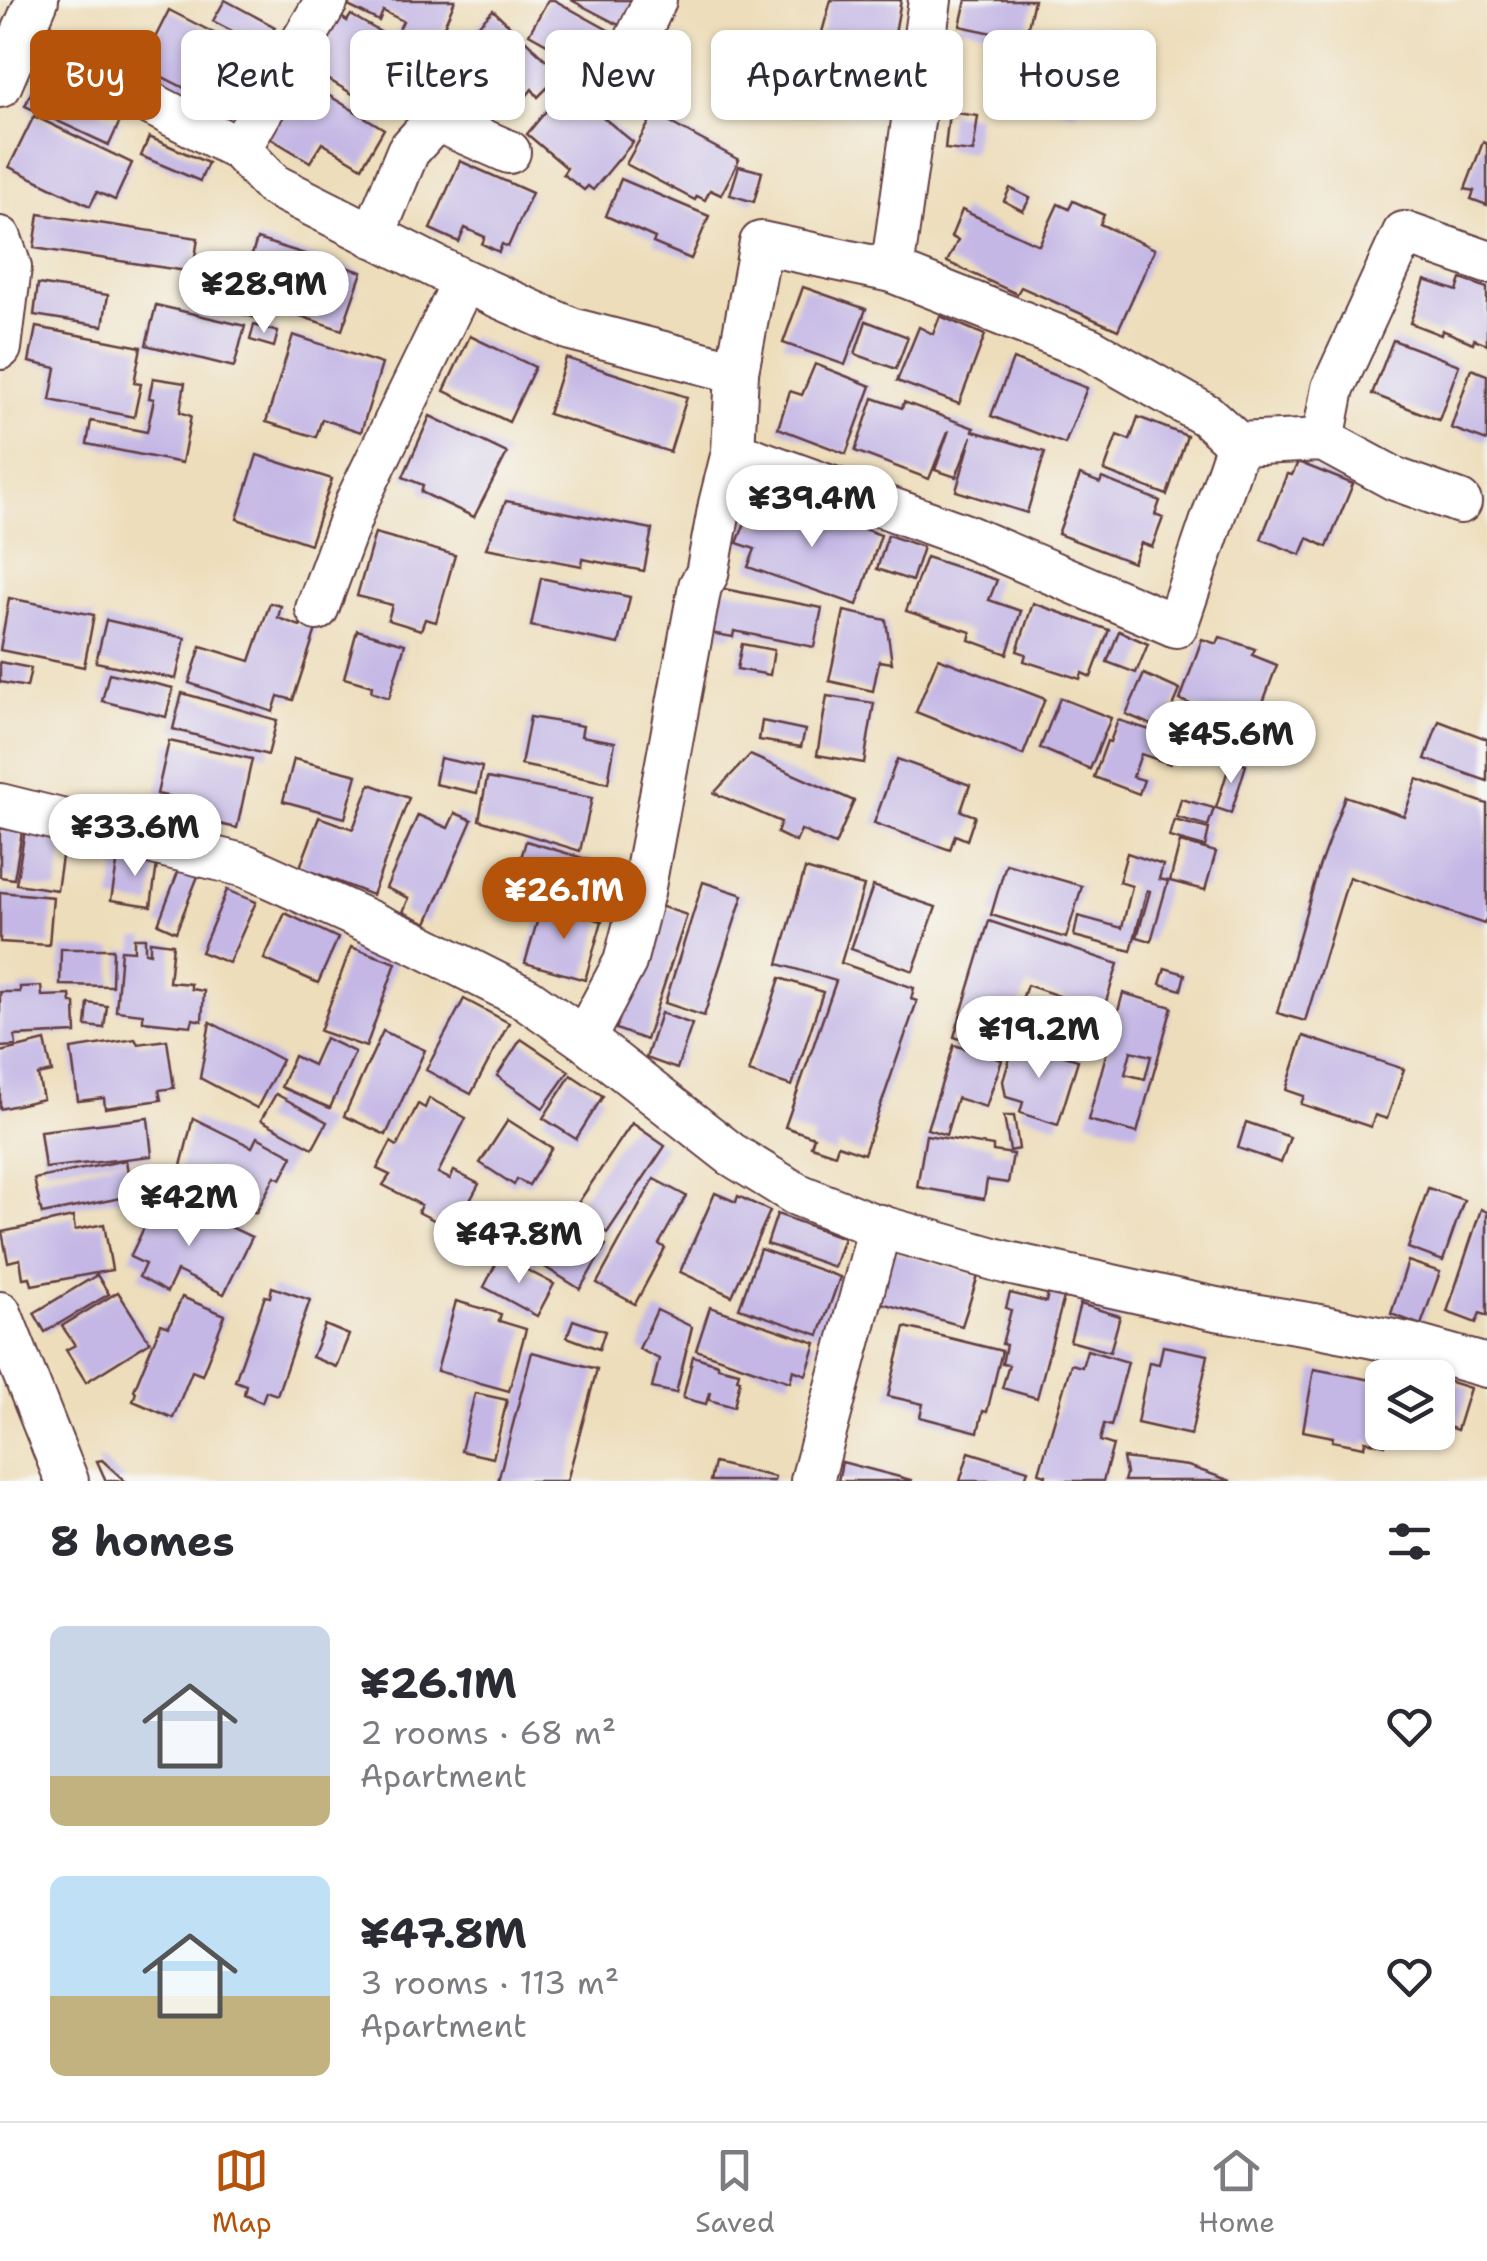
<!DOCTYPE html>
<html lang="en">
<head>
<meta charset="utf-8">
<style>
  body { margin:0; font-family:"Shantell Sans",sans-serif; background:#f7f7f7; color:#2b2b33; height:100vh; display:flex; flex-direction:column; font-size:38px; white-space:nowrap }
  * { box-sizing:border-box; margin:0 }
  p { font-size:32px; color:#7c7c81 }
  .icon { flex:none; width:55px; height:55px; fill:none; stroke:currentColor; stroke-width:2; stroke-linecap:round; stroke-linejoin:round }
  .map { position:relative; height:1481px; overflow:hidden }
  .side { display:flex; flex-direction:column; background:#fff; flex:1 }
  .side>* { flex:none }
  .banner { position:absolute; left:30px; top:30px; width:1428px; height:90px; display:flex; gap:20px }
  .tools { position:absolute; left:1365px; top:1360px; display:grid; gap:20px }
  .tools a { display:grid; place-items:center; width:90px; height:90px; border-radius:15px; background:#fff; box-shadow:0 2px 8px #0004; font-size:50px }
  .price { position:absolute; translate:-50% -85px; padding:0 22px; border-radius:35px; background:#fff; color:#222; font-size:32px; line-height:65px; filter:drop-shadow(0 2px 5px #0008) }
  .price::after { content:''; position:absolute; left:50%; top:60px; width:30px; height:22px; margin-left:-15px; background:inherit; clip-path:polygon(0 0,100% 0,50% 100%) }
  .price.active { background:#b45309; color:#fff }
  ul { padding:0; list-style:none }
  li { display:flex; align-items:center; gap:30px; height:250px; padding:0 50px }
  li span { display:grid; place-items:center; flex:none; width:280px; height:200px; border-radius:15px; color:#555 }
  li>.icon { margin-inline-start:auto }
  span .icon { width:120px; height:120px; fill:#fffc; stroke-width:1 }
  li b { font-size:42px }
  h2 { display:flex; justify-content:space-between; align-items:center; height:120px; padding:0 50px; font-size:42px }
  .tag { padding:0 35px; border-radius:15px; background:#fff; box-shadow:0 2px 8px #0004; font-size:35px; line-height:90px }
  .tag.active { background:#b45309; color:#fff }
  .dock { display:flex; justify-content:space-around; align-items:center; height:140px; border-top:2px solid #e1e1e2; background:#fff; font-size:28px; color:#7c7c81 }
  .dock a { display:grid; justify-items:center; gap:5px }
  .dock .active { color:#b45309 }
  .map>svg:first-child { display:block }
  .building { fill:#c4b7e5; fill-rule:evenodd }
  .lines { fill:none; stroke-linecap:round; stroke-linejoin:round }
  .street-casing { stroke:#623c40; stroke-width:46 }
  .street { stroke:#fff; stroke-width:42 }
</style>
</head>
<body>
<div class="map">
<svg width="1487" height="1481" viewBox="0 0 1487 1481">
  <rect width="100%" height="100%" fill="#f6f6f2"/>
  <filter id="ink" filterUnits="userSpaceOnUse"><feTurbulence type="fractalNoise" baseFrequency=".01" numOctaves="2"/><feDisplacementMap in="SourceGraphic" scale="20" xChannelSelector="R" yChannelSelector="G"/><feConvolveMatrix kernelMatrix="1 2 1 2 8 2 1 2 1" color-interpolation-filters="sRGB"/></filter>
  <filter id="wash" filterUnits="userSpaceOnUse"><feTurbulence type="fractalNoise" baseFrequency=".0048" numOctaves="4" result="noise"/><feDisplacementMap in="SourceGraphic" scale="40" xChannelSelector="R" yChannelSelector="G"/><feGaussianBlur stdDeviation="2.25" result="paint"/><feColorMatrix in="noise" values="0 0 0 0 0 0 0 0 0 0 0 0 0 0 0 0 0 1.4 0 .05"/><feComposite in="paint" operator="in"/></filter>
  <g filter="url(#wash)">
    <rect width="100%" height="100%" fill="#edddba"/>
    <g id="blocks">
      <!-- building -->
      <g class="building">
        <path d="M225,0L275,27L263,47L213,21Z"/>
        <path d="M351,0H455L442,31L449,35L438,59L396,35L403,21L383,11L379,21L348,6Z"/>
        <path d="M548,0H554L610,31L590,68L529,34Z"/>
        <path d="M571,0H635L621,26Z"/>
        <path d="M831,0H901L890,61L819,43Z"/>
        <path d="M966,0H1034L1025,40L960,26Z"/>
        <path d="M169,10L257,55L230,111L141,66Z"/>
        <path d="M493,10L561,74L538,97L532,89L510,117L448,57Z"/>
        <path d="M351,15L403,45L400,50L409,55L399,74L387,67L366,102L311,69L340,16L347,21Z"/>
        <path d="M1028,63L1085,82L1075,114L1018,94Z"/>
        <path d="M300,78L384,129L362,167L322,143L310,162L265,135Z"/>
        <path d="M36,82L120,121L109,145L25,106Z"/>
        <path d="M381,84L399,96L388,114L370,103Z"/>
        <path d="M566,87L633,142L593,190L588,186L584,190L563,174L567,168L527,134Z"/>
        <path d="M949,112L978,116L973,152L945,149Z"/>
        <path d="M654,114L739,160L721,195L710,190L705,200L697,196L695,200L626,164Z"/>
        <path d="M34,116L132,163L115,200L97,192L90,206L9,167Z"/>
        <path d="M149,137L208,163L200,181L141,156Z"/>
        <path d="M1483,142L1487,144V205L1471,199L1474,191L1465,189Z"/>
        <path d="M460,161L532,193L508,247L502,244L499,252L482,244L485,237L465,228L459,242L430,229Z"/>
        <path d="M739,166L762,172L754,202L730,195Z"/>
        <path d="M621,179L709,216L691,259L653,243L655,238L606,216Z"/>
        <path d="M1010,188L1030,198L1023,211L1004,201Z"/>
        <path d="M1073,201L1104,215L1100,224L1155,249L1118,330L1021,287L1017,294L947,262L958,240L951,237L962,210L1039,245L1058,204L1069,209Z"/>
        <path d="M39,214L198,238L193,272L34,248Z"/>
        <path d="M257,239L362,272L342,330L270,306L265,321L234,311Z"/>
        <path d="M1461,279L1487,288V344L1474,339L1473,343L1442,330L1441,335L1410,323L1425,280L1457,291Z"/>
        <path d="M38,284L108,295L103,326L34,315Z"/>
        <path d="M803,287L866,309L845,365L783,343Z"/>
        <path d="M156,305L245,326L234,367L146,345Z"/>
        <path d="M940,316L985,335L959,404L897,381L919,327L933,334Z"/>
        <path d="M866,321L908,337L896,369L855,354Z"/>
        <path d="M254,325L278,332L274,347L250,340Z"/>
        <path d="M36,327L141,347L134,383L141,384L134,417L50,400L56,368L29,362Z"/>
        <path d="M293,335L382,364L361,432L322,419L316,437L266,422Z"/>
        <path d="M470,336L535,367L509,422L444,391Z"/>
        <path d="M1393,340L1459,365L1439,420L1372,394Z"/>
        <path d="M566,358L687,397L670,452L548,414Z"/>
        <path d="M1013,359L1087,388L1065,444L991,416Z"/>
        <path d="M815,364L871,386L846,454L778,428L790,391L802,395Z"/>
        <path d="M1471,369L1487,375V441L1451,428Z"/>
        <path d="M153,378L185,383L180,412L191,416L182,463L87,444L91,421L147,432L154,399L149,398Z"/>
        <path d="M873,398L902,408L904,402L974,428L973,431L1045,452L1027,513L956,491L972,436L956,477L935,470L949,430L929,479L855,451Z"/>
        <path d="M430,416L507,453L474,517L421,492L423,485L403,477Z"/>
        <path d="M1138,417L1187,436L1167,495L1104,471L1117,435L1130,440Z"/>
        <path d="M257,455L332,479L310,544L237,519Z"/>
        <path d="M1298,462L1353,484L1327,547L1308,538L1301,555L1261,539L1287,474L1292,475Z"/>
        <path d="M1080,475L1100,483L1102,478L1160,501L1155,515L1163,518L1152,547L1141,543L1133,563L1058,534Z"/>
        <path d="M773,497L881,535L857,605L748,567L755,549L737,543L746,520L762,527Z"/>
        <path d="M506,501L652,529L644,571L583,559L582,566L486,548Z"/>
        <path d="M375,533L455,555L436,622L425,619L421,630L388,620L392,605L357,596Z"/>
        <path d="M888,535L923,547L912,581L877,569Z"/>
        <path d="M926,557L997,580L989,600L1021,611L1007,654L969,640L971,632L906,611Z"/>
        <path d="M541,578L630,597L619,644L531,626Z"/>
        <path d="M714,587L822,608L814,647L734,631L733,637L705,632Z"/>
        <path d="M9,598L94,615L84,667L0,650Z"/>
        <path d="M270,603L281,606L278,618L300,626L304,615L319,620L293,700L278,696L273,712L189,683L201,646L250,661Z"/>
        <path d="M1033,603L1109,630L1091,677L1082,673L1080,679L1024,661L1026,654L1017,651Z"/>
        <path d="M844,611L886,620L892,663L879,661L873,691L829,681Z"/>
        <path d="M106,620L185,638L176,679L96,662Z"/>
        <path d="M357,630L405,644L389,698L371,692L372,686L344,678Z"/>
        <path d="M1119,631L1148,644L1136,673L1107,662Z"/>
        <path d="M1220,637L1255,649L1252,655L1277,665L1253,729L1180,700L1202,639L1217,644Z"/>
        <path d="M742,644L774,650L770,675L737,669Z"/>
        <path d="M938,658L1045,699L1023,755L916,712Z"/>
        <path d="M0,662L31,668L27,687L0,682Z"/>
        <path d="M109,673L173,688L166,717L102,701Z"/>
        <path d="M1144,674L1180,690L1163,730L1126,714Z"/>
        <path d="M182,693L277,720L268,755L173,729Z"/>
        <path d="M827,696L874,703L864,763L817,755Z"/>
        <path d="M1060,698L1111,718L1090,769L1040,748Z"/>
        <path d="M530,717L583,726L581,736L615,742L608,783L521,765Z"/>
        <path d="M1118,720L1179,739L1170,764L1141,754L1133,777L1144,780L1139,794L1094,777L1107,741L1110,742Z"/>
        <path d="M762,721L805,730L801,747L759,740Z"/>
        <path d="M1439,721L1487,739V781L1425,759Z"/>
        <path d="M169,741L252,759L237,828L201,820L204,804L157,794Z"/>
        <path d="M750,755L854,801L835,845L801,830L796,842L777,833L781,822L714,793Z"/>
        <path d="M440,758L482,767L477,793L435,784Z"/>
        <path d="M294,759L357,775L345,818L283,801Z"/>
        <path d="M897,759L970,785L961,811L975,816L967,840L955,835L950,850L874,823Z"/>
        <path d="M1231,760L1246,765L1231,813L1216,808Z"/>
        <path d="M487,778L592,798L580,851L479,820Z"/>
        <path d="M1417,779L1487,804V917L1484,924L1349,877L1305,1021L1277,1013L1319,867L1345,796L1404,816Z"/>
        <path d="M370,784L409,798L372,895L300,867L319,817L353,829Z"/>
        <path d="M1181,799L1214,808L1208,826L1176,817Z"/>
        <path d="M455,813L472,820L427,923L403,912L409,898L386,888L418,815L448,828Z"/>
        <path d="M1174,820L1209,829L1205,847L1169,837Z"/>
        <path d="M0,828L22,832L14,879L0,877Z"/>
        <path d="M25,830L65,837L57,890L16,884Z"/>
        <path d="M526,841L626,871L613,913L514,882Z"/>
        <path d="M1180,842L1216,852L1205,890L1170,881Z"/>
        <path d="M119,852L158,857L151,906L111,900Z"/>
        <path d="M1127,853L1163,865L1159,879L1168,881L1151,941L1137,937L1150,891L1147,890L1131,951L1074,936L1078,916L1122,928L1132,886L1119,882Z"/>
        <path d="M181,864L200,871L176,932L158,924Z"/>
        <path d="M1006,864L1082,886L1066,938L991,915Z"/>
        <path d="M805,869L864,886L841,963L914,988L911,999L917,1001L864,1154L838,1145L835,1154L811,1146L814,1137L785,1127L836,981L778,964Z"/>
        <path d="M703,882L743,895L704,1016L665,1003Z"/>
        <path d="M873,886L936,907L913,971L851,949Z"/>
        <path d="M227,890L256,902L229,963L201,952Z"/>
        <path d="M0,892L53,897L49,945L0,942Z"/>
        <path d="M542,905L602,921L585,980L525,963Z"/>
        <path d="M657,905L687,915L646,1040L616,1029Z"/>
        <path d="M285,913L338,938L318,983L264,959Z"/>
        <path d="M989,921L1118,964L1103,1011L1027,985L1009,1036L997,1033L992,1050L954,1037Z"/>
        <path d="M134,938H145V952L150,953V941L173,944L169,982L191,984V989L204,991L202,1021L193,1019L191,1026L143,1021V1014L116,1011L121,950L134,951Z"/>
        <path d="M351,947L396,963L366,1047L320,1031Z"/>
        <path d="M61,949H113L112,986L60,985Z"/>
        <path d="M1165,968L1185,974L1181,990L1160,984Z"/>
        <path d="M780,978L823,992L792,1086L749,1072Z"/>
        <path d="M41,986L42,996L70,995L71,1003H75L76,1033L15,1036L16,1046L0,1047V992H20V987Z"/>
        <path d="M1123,993L1172,1007L1137,1133L1088,1120ZM1131,1051L1151,1056L1145,1079L1125,1074Z"/>
        <path d="M464,999L509,1023L471,1094L426,1070Z"/>
        <path d="M88,1003L107,1006L104,1028L86,1026Z"/>
        <path d="M661,1013L692,1024L677,1069L646,1058Z"/>
        <path d="M210,1022L282,1060L257,1108L200,1078Z"/>
        <path d="M383,1031L425,1050L386,1135L344,1116Z"/>
        <path d="M1303,1036L1404,1069L1387,1119L1375,1115L1371,1127L1301,1104L1304,1096L1286,1090Z"/>
        <path d="M325,1038L355,1052L330,1108L281,1087L294,1056L313,1065Z"/>
        <path d="M135,1039L138,1044L167,1040L174,1088L159,1090L161,1100L105,1108L104,1098L78,1101L71,1049Z"/>
        <path d="M521,1039L569,1071L543,1108L497,1076Z"/>
        <path d="M45,1041L52,1072L38,1075L43,1099L0,1109V1052Z"/>
        <path d="M1015,1041L1078,1060L1058,1125L1020,1113L1023,1102L1006,1097L1003,1081Z"/>
        <path d="M954,1045L1002,1060L986,1107L957,1098L946,1135L927,1129Z"/>
        <path d="M571,1075L603,1096L576,1139L543,1118Z"/>
        <path d="M276,1094L327,1122L313,1148L261,1120Z"/>
        <path d="M429,1098L466,1118L438,1173L450,1179L454,1171L479,1184L454,1230L418,1212L421,1205L383,1185L390,1175L377,1169L391,1142L397,1146L418,1104L425,1108Z"/>
        <path d="M1004,1116H1014L1019,1149L1010,1151Z"/>
        <path d="M148,1118L152,1156L45,1168L40,1131Z"/>
        <path d="M193,1118L252,1147L257,1137L293,1156L281,1179L275,1176L256,1213L222,1195L211,1215L173,1198Z"/>
        <path d="M508,1120L552,1148L529,1185L517,1179L514,1185L480,1163Z"/>
        <path d="M1246,1122L1290,1137L1281,1163L1238,1148Z"/>
        <path d="M632,1123L665,1146L607,1233L574,1209Z"/>
        <path d="M926,1135L993,1146V1151L1013,1154L1008,1183L987,1180L984,1199L917,1187Z"/>
        <path d="M126,1160L128,1173L150,1168L155,1191L42,1214L34,1179Z"/>
        <path d="M654,1179L686,1196L659,1244L665,1248L635,1304L597,1283Z"/>
        <path d="M1428,1188L1464,1200L1443,1261L1408,1248Z"/>
        <path d="M715,1193L736,1202L738,1196L770,1211L732,1296L680,1272Z"/>
        <path d="M177,1202L252,1237L224,1294L177,1271L167,1292L139,1277L145,1264L130,1257L153,1209L169,1218Z"/>
        <path d="M1481,1209L1487,1212V1316L1480,1313L1476,1323L1447,1312Z"/>
        <path d="M529,1210L559,1230L566,1219L606,1245L580,1289L545,1267L559,1243L553,1239L536,1265L506,1246Z"/>
        <path d="M777,1214L844,1238L834,1267L767,1244Z"/>
        <path d="M73,1217L75,1230L104,1224L112,1270L32,1285L30,1277L23,1278L20,1259L8,1262L2,1232Z"/>
        <path d="M760,1249L840,1277L819,1335L739,1308Z"/>
        <path d="M892,1251L978,1276L962,1326L878,1302Z"/>
        <path d="M500,1256L554,1284L537,1316L484,1287Z"/>
        <path d="M1408,1261L1440,1272L1421,1325L1391,1314Z"/>
        <path d="M97,1275L109,1294L45,1332L34,1313Z"/>
        <path d="M272,1287L310,1300L277,1395L266,1391L262,1402L244,1394L246,1385L235,1381L265,1296L270,1297Z"/>
        <path d="M118,1292L150,1342L86,1382L66,1350L75,1345L62,1326Z"/>
        <path d="M1010,1293L1046,1302L1048,1293L1064,1297L1037,1398L1002,1388L1009,1365L1002,1364L1006,1345L1002,1344L1011,1310L1006,1308Z"/>
        <path d="M182,1297L225,1315L202,1375L192,1371L173,1418L133,1401L136,1392L134,1390L161,1324L169,1327Z"/>
        <path d="M456,1301L501,1314L499,1321L526,1329L509,1391L437,1371Z"/>
        <path d="M1080,1304L1120,1316L1110,1352L1070,1341Z"/>
        <path d="M710,1307L816,1343L806,1375L793,1370L790,1382L696,1350Z"/>
        <path d="M657,1310L692,1327L676,1393L652,1388L659,1359L639,1349Z"/>
        <path d="M573,1320L605,1331L599,1349L567,1337Z"/>
        <path d="M325,1325L349,1335L336,1367L312,1357Z"/>
        <path d="M905,1327L1002,1351L987,1412L983,1411L978,1432L920,1417L923,1404L888,1396Z"/>
        <path d="M1163,1346L1208,1355L1191,1435L1137,1423L1149,1362L1159,1364Z"/>
        <path d="M1087,1350L1128,1362L1111,1426L1104,1424L1100,1441L1113,1445L1103,1481H1045L1046,1475L1039,1473L1071,1364L1082,1367Z"/>
        <path d="M532,1352L597,1369L567,1481H498Z"/>
        <path d="M693,1356L718,1364V1367L739,1372L737,1379L740,1380L734,1407L709,1400L711,1393H709L706,1404L683,1398Z"/>
        <path d="M1314,1369L1382,1382V1432H1388L1385,1445L1365,1441L1364,1447L1332,1441L1333,1437L1303,1431Z"/>
        <path d="M1438,1378L1470,1388L1457,1430L1438,1423Z"/>
        <path d="M475,1393L507,1400L493,1458L461,1451Z"/>
        <path d="M969,1452L1028,1470L1024,1481H960Z"/>
        <path d="M1123,1458L1188,1466L1231,1481H1124L1126,1474Z"/>
        <path d="M102,1460L125,1481H106L97,1461Z"/>
        <path d="M842,1462L911,1480V1481H838Z"/>
        <path d="M714,1463L775,1477L774,1481H710Z"/>
      </g>
    </g>
  </g>
  <g filter="url(#ink)">
    <use href="#blocks" fill-opacity="0" stroke="#623c40" stroke-width="2.5"/>
    <g class="lines">
      <!-- street casing -->
      <g class="street-casing">
        <g id="street">
          <path d="M23,38L239,149L273,185L464,281L571,329L737,372"/>
          <path d="M617,80L655,0"/>
          <path d="M0,86L37,0"/>
          <path d="M239,149L327,0"/>
          <path d="M373,236L408,151L436,120L509,152"/>
          <path d="M0,238L10,267L0,348"/>
          <path d="M892,271L1090,349L1206,415L1238,444L1323,440L1395,479L1460,502"/>
          <path d="M1323,440L1333,388L1404,233L1487,262"/>
          <path d="M733,452L966,536L1176,626L1238,444"/>
          <path d="M317,609L357,501L464,281"/>
          <path d="M0,805L246,866L416,943L527,999L584,1039L731,1154L796,1194L871,1224L1008,1263L1216,1309L1314,1325L1408,1344L1487,1366"/>
          <path d="M584,1039L625,962L643,892L700,586L707,574L720,504L733,452L737,372L761,243L892,271L930,0"/>
          <path d="M0,1313L67,1481"/>
          <path d="M812,1481L880,1226"/>
        </g>
      </g>
      <!-- street -->
      <use href="#street" class="street"/>
    </g>
  </g>
</svg>
<div class="tools">
<a><svg class="icon" aria-label="layers" viewBox="0 0 24 24"><path d="M12 4l9 5-9 5-9-5zM3 14l9 5 9-5"/></svg></a>
</div>
<b class="price" style="left:264px;top:336px">¥28.9M</b>
<b class="price" style="left:812px;top:550px">¥39.4M</b>
<b class="price" style="left:1231px;top:786px">¥45.6M</b>
<b class="price" style="left:135px;top:879px">¥33.6M</b>
<b class="price active" style="left:564px;top:942px">¥26.1M</b>
<b class="price" style="left:1039px;top:1081px">¥19.2M</b>
<b class="price" style="left:189px;top:1249px">¥42M</b>
<b class="price" style="left:519px;top:1286px">¥47.8M</b>
<div class="banner">
<a class="tag active">Buy</a>
<a class="tag">Rent</a>
<a class="tag">Filters</a>
<a class="tag">New</a>
<a class="tag">Apartment</a>
<a class="tag">House</a>
</div>
</div>
<section class="side">
<h2>8 homes<svg class="icon" aria-label="filters" viewBox="0 0 24 24"><path d="M4 7h16M4 17h16"/><circle cx="9" cy="7" r="2"/><circle cx="15" cy="17" r="2"/></svg></h2>
<ul>
<li><span style="background:linear-gradient(#c9d6e8 75%,#c2b280 0)"><svg class="icon" aria-label="home" viewBox="0 0 24 24"><path d="M3 11l9-7 9 7M6 9v11h12V9"/></svg></span><div><b>¥26.1M</b><p>2 rooms · 68 m²</p><p>Apartment</p></div><svg class="icon" aria-label="heart" viewBox="0 0 24 24"><path d="M12 20l-8-8c-3-5 5-10 8-4 3-6 11-1 8 4z"/></svg></li>
<li><span style="background:linear-gradient(#bfe0f5 60%,#c2b280 0)"><svg class="icon" aria-label="home" viewBox="0 0 24 24"><path d="M3 11l9-7 9 7M6 9v11h12V9"/></svg></span><div><b>¥47.8M</b><p>3 rooms · 113 m²</p><p>Apartment</p></div><svg class="icon" aria-label="heart" viewBox="0 0 24 24"><path d="M12 20l-8-8c-3-5 5-10 8-4 3-6 11-1 8 4z"/></svg></li>
</ul>
</section>
<nav class="dock">
<a class="active"><svg class="icon" aria-label="map" viewBox="0 0 24 24"><path d="M3 6l6-2 6 2 6-2v14l-6 2-6-2-6 2zM9 4v14M15 6v14"/></svg>Map</a>
<a><svg class="icon" aria-label="saved" viewBox="0 0 24 24"><path d="M7 4h10v16l-5-4-5 4z"/></svg>Saved</a>
<a><svg class="icon" aria-label="home" viewBox="0 0 24 24"><path d="M3 11l9-7 9 7M6 9v11h12V9"/></svg>Home</a>
</nav>
</body>
</html>
